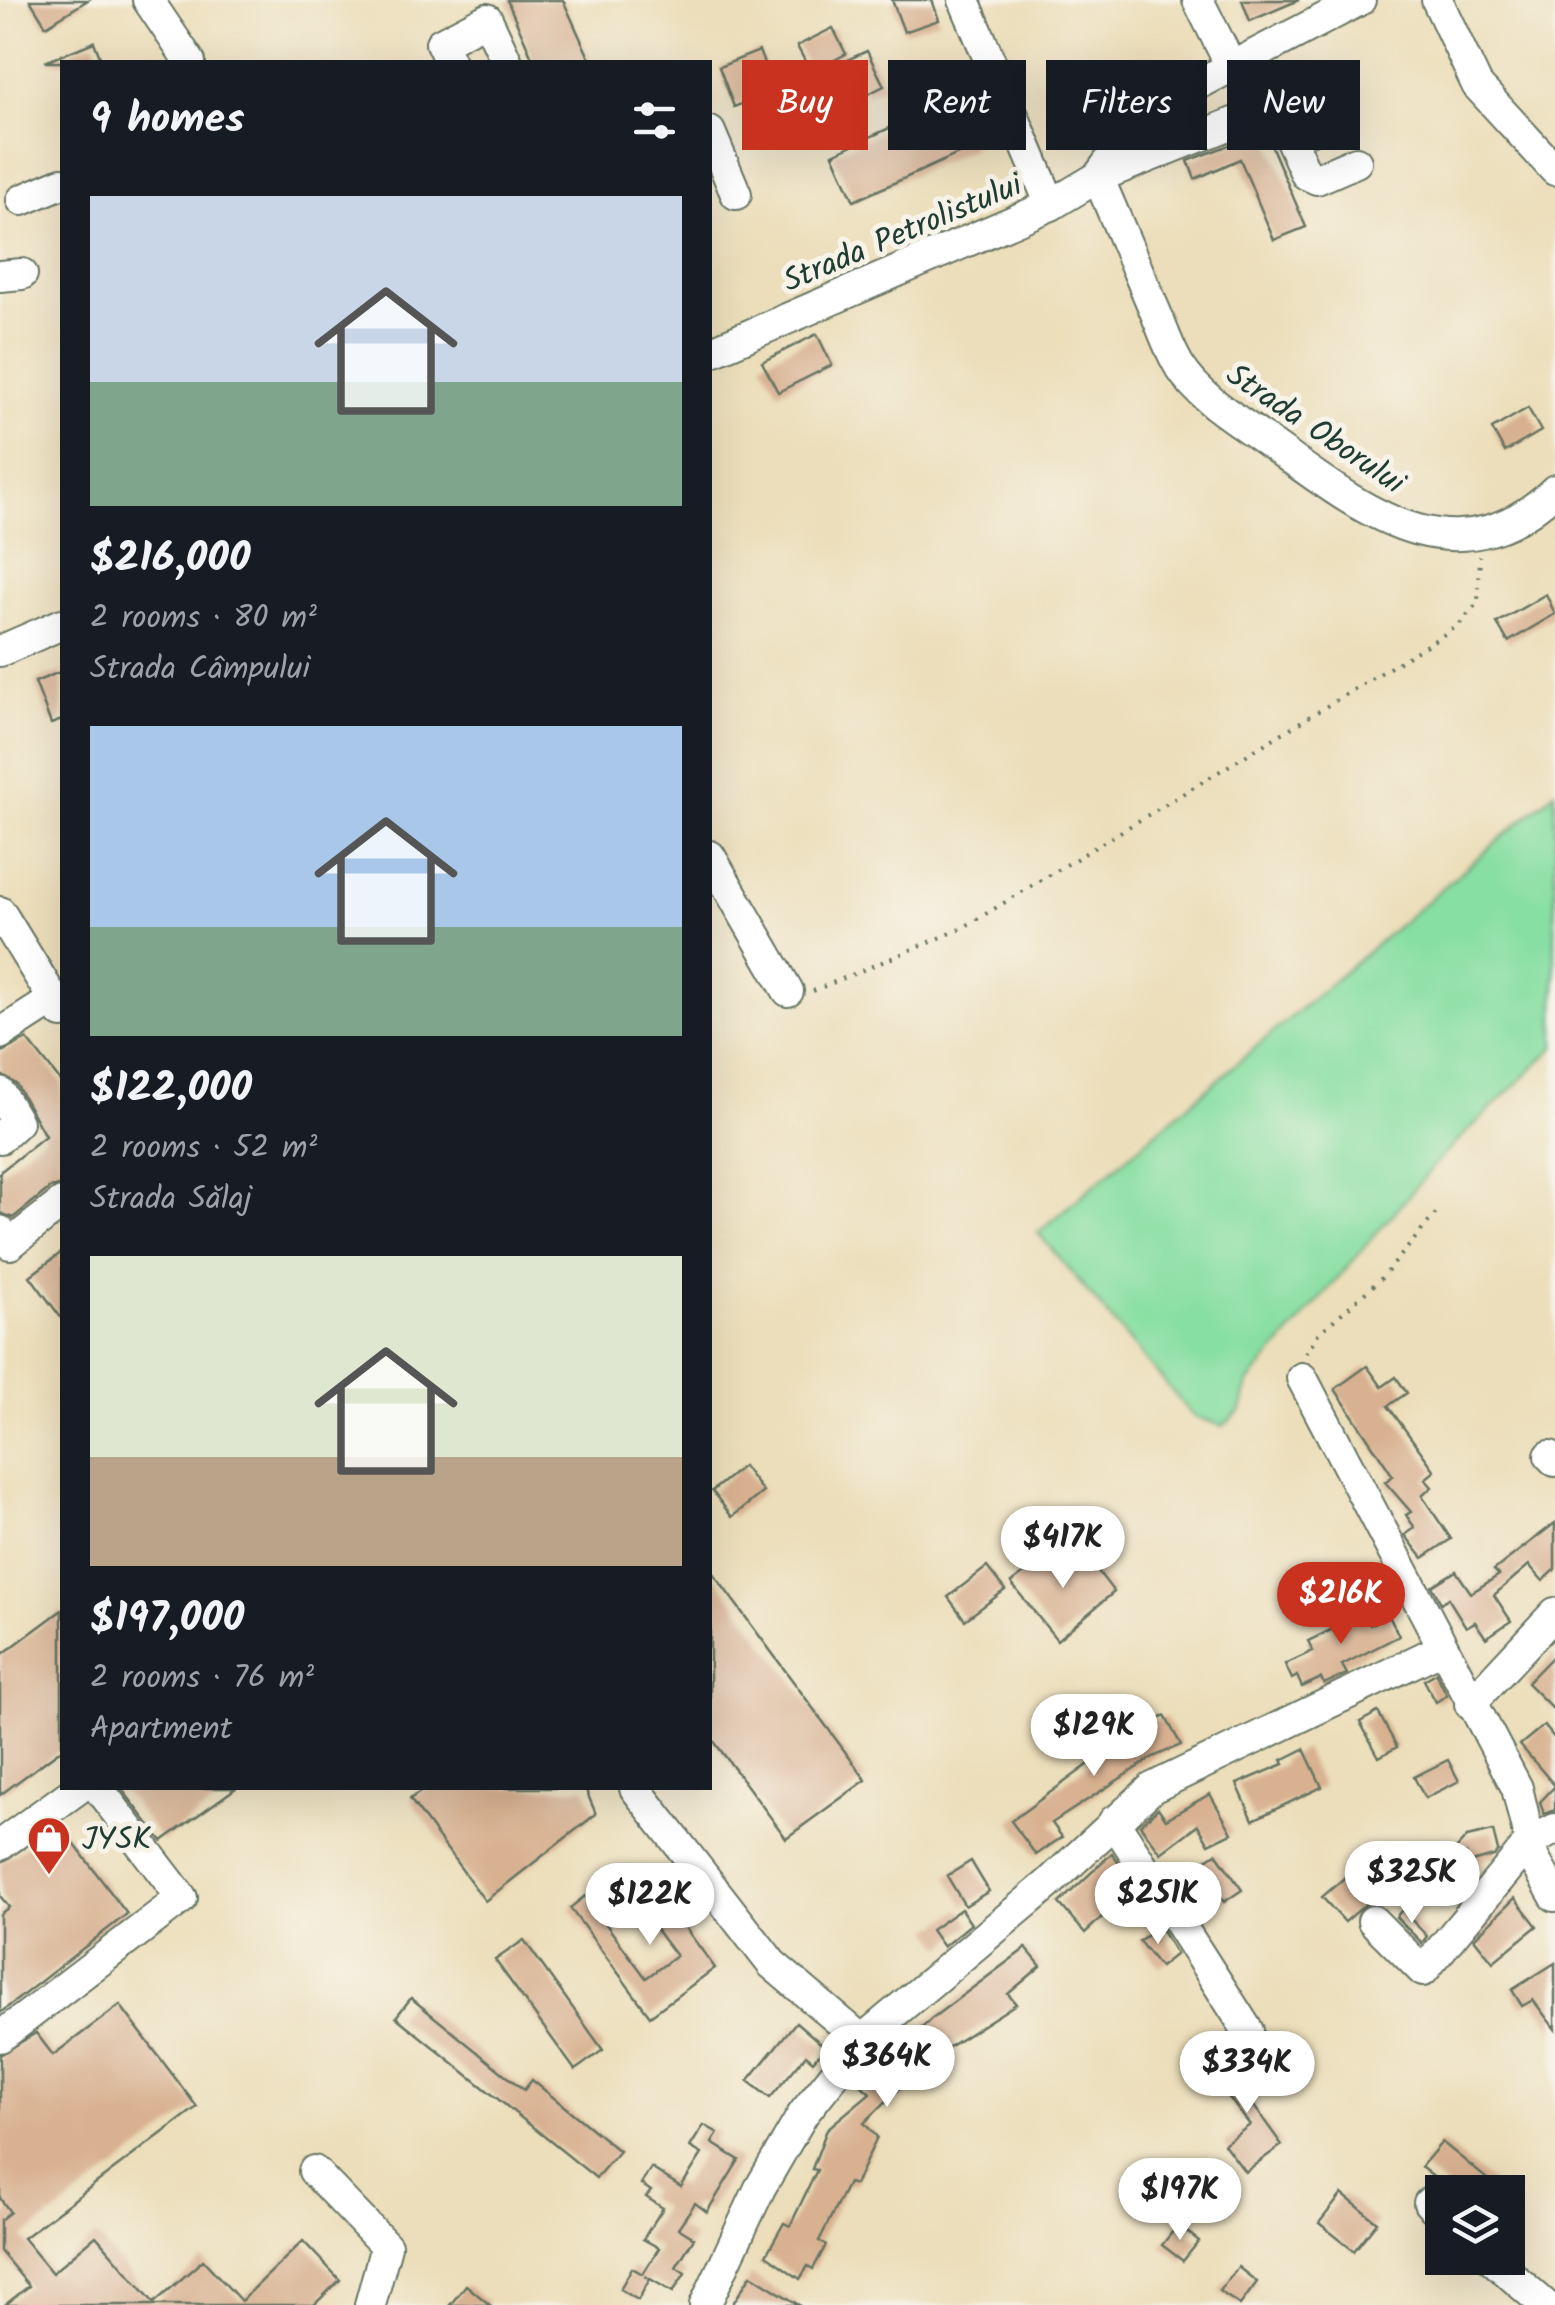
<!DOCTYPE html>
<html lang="en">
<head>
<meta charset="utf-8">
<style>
  body { margin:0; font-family:Kalam,sans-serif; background:#242831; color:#f1f3f6; height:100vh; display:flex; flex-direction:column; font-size:38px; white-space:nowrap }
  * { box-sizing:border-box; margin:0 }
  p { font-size:32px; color:#9ea1a6 }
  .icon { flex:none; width:55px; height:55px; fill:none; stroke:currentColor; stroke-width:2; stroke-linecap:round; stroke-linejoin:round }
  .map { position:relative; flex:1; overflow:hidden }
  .panel { position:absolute; left:60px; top:60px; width:652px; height:1730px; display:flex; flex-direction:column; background:#171b24; border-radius:0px; box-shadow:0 10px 40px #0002 }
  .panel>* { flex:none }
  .banner { position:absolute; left:742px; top:60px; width:662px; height:90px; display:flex; gap:20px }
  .fabs { position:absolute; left:1425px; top:2175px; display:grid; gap:20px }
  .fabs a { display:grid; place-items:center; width:100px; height:100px; border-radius:0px; background:#171b24; box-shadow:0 10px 40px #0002; font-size:50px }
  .price { position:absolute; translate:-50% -85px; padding:0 22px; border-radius:35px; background:#fff; color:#222; font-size:32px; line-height:65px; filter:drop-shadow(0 2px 5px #0008) }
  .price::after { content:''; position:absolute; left:50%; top:60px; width:30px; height:22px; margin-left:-15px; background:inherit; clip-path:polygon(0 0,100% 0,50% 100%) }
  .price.active { background:#c8321e; color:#fff }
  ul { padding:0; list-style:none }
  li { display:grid; align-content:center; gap:20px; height:530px; padding:0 30px }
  li span { display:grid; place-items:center; height:310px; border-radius:0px; color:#555 }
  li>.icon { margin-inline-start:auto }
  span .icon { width:180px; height:180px; fill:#fffc; stroke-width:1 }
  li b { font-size:42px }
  h2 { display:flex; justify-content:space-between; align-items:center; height:120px; padding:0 30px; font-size:42px }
  .chip { padding:0 35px; border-radius:0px; background:#171b24; box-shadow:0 10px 40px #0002; font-size:35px; line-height:90px }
  .chip.active { background:#c8321e; color:#fff }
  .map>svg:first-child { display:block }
  .green { fill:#88dfa3; stroke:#548e6c; stroke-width:2.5 }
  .building { fill:#d8b191 }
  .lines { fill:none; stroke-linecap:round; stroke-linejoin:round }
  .minor-casing { stroke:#677563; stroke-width:34 }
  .path { stroke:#677563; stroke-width:4; stroke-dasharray:2.5 8; stroke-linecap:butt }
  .minor { stroke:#fff; stroke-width:30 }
  .labels { text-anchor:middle; stroke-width:10; stroke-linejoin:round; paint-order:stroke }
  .street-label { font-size:32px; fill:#1f3d34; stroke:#f7f3e8 }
  .poi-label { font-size:32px; fill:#1f3d34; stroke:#f7f3e8; text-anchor:start }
</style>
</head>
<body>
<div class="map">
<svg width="1555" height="2305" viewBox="0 0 1555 2305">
  <rect width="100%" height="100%" fill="#f7f3e8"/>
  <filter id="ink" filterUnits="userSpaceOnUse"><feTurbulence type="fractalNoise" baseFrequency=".01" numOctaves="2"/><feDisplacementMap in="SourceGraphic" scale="20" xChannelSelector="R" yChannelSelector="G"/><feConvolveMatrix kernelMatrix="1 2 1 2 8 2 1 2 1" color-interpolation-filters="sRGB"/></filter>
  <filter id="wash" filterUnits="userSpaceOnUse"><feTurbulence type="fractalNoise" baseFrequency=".0048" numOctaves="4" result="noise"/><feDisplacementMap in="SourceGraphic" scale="40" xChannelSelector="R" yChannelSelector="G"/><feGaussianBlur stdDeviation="2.25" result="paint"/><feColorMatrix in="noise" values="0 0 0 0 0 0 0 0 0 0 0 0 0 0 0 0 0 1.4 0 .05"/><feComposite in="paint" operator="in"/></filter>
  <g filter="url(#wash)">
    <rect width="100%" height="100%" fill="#ecdeba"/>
    <!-- green -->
    <path class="green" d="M1555,792V1047L1445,1153L1248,1383L1241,1410L1223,1426L1193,1416L1038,1233Z"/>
    <g id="blocks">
      <!-- building -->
      <g class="building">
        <path d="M30,0H88L46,26Z"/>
        <path d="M507,0H563L591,62H534Z"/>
        <path d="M892,0H932L939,20L904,32Z"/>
        <path d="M1242,0H1299L1250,21Z"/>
        <path d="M833,28L846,54L811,72L797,46Z"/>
        <path d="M94,42L102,62H45Z"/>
        <path d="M759,51L775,91L734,107L719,67Z"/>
        <path d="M867,51L884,86L866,95L849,59Z"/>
        <path d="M1334,85L1352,130L1314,145L1294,101Z"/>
        <path d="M952,99L974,147L854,201L833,154Z"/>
        <path d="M1265,131L1306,227L1274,240L1240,159L1195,179L1188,161Z"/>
        <path d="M817,334L832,365L778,392L762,362Z"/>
        <path d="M1528,408L1541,431L1505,452L1492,429Z"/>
        <path d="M1546,594L1555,614L1508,642L1497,623Z"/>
        <path d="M62,671V720L51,724L35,682Z"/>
        <path d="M27,1039L62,1083V1185L50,1188L13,1218L0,1213V1172L45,1136L16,1084L0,1074V1053Z"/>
        <path d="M62,1252V1319L30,1276Z"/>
        <path d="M1367,1366L1382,1387L1396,1377L1407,1393L1388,1406L1435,1471L1425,1479L1432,1487L1422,1496L1451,1539L1423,1558L1405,1535L1415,1528L1406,1515L1411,1512L1385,1482L1393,1476L1335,1389Z"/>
        <path d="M743,1466L763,1492L732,1517L712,1491Z"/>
        <path d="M1555,1523V1570L1543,1581L1529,1565L1494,1595L1511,1621L1486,1638L1475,1622L1466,1627L1448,1598L1441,1603L1432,1586L1456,1571L1471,1593L1499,1575L1494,1570Z"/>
        <path d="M1077,1544L1114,1592L1057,1640L1011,1583L1037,1563L1043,1570Z"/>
        <path d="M987,1567L1005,1590L965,1620L948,1597Z"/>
        <path d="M710,1569L866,1780L786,1838L710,1736Z"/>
        <path d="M1368,1579L1373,1592L1348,1608L1341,1590Z"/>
        <path d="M1358,1608L1370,1625L1389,1616L1399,1636L1342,1665L1347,1674L1324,1684L1321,1678L1302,1687L1297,1676L1292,1679L1285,1664L1313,1651L1308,1641L1333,1629L1329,1623Z"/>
        <path d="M62,1610V1749L0,1795V1656Z"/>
        <path d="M1555,1654V1711L1527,1683Z"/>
        <path d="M1436,1673L1447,1695L1436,1702L1424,1680Z"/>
        <path d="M1378,1712L1397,1747L1379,1757L1360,1722Z"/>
        <path d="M1165,1716L1181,1745L1153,1757L1052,1823L1062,1837L1036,1855L1011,1821L1092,1762L1090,1759L1101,1750L1088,1733L1102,1722L1117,1742Z"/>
        <path d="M1544,1725L1555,1739V1810L1544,1814L1540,1802L1555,1786L1520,1745Z"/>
        <path d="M1304,1749L1322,1787L1253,1820L1237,1784L1284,1764L1282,1760Z"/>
        <path d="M1448,1760L1459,1781L1425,1798L1414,1777Z"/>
        <path d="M121,1788H236L162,1841Z"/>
        <path d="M426,1788H585L596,1814L485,1901L410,1799Z"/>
        <path d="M1210,1794L1232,1833L1209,1844L1198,1825L1161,1853L1140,1825L1158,1808L1166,1819Z"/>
        <path d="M60,1825L127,1914L0,2013V1914L9,1907L0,1896V1863Z"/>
        <path d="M1493,1831L1498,1851L1494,1856L1468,1863L1466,1854L1447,1859L1467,1837Z"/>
        <path d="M1112,1853L1134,1887L1085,1933L1059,1903Z"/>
        <path d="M1216,1853L1242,1890L1224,1902L1212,1884L1205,1889L1191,1869Z"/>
        <path d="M971,1861L989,1891L965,1906L947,1876Z"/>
        <path d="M644,1872L715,1968L650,2016L570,1908L585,1896L646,1978L676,1956L624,1887Z"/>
        <path d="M1351,1872L1374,1897L1345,1922L1322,1897Z"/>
        <path d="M1515,1898L1537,1926L1493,1962L1474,1938Z"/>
        <path d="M961,1909L971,1924L943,1947L931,1930Z"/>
        <path d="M1402,1910L1427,1936L1422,1943L1396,1917Z"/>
        <path d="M1159,1926L1176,1954L1160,1967L1139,1941Z"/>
        <path d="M524,1940L603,2050L575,2070L495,1960Z"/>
        <path d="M1026,1948L1041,1966L1008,1994L1016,2004L933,2057L939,2064L918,2081L913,2075L864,2123L877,2137L855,2185L848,2183L819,2241L826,2245L813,2269L808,2266L800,2279L766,2255L784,2223L790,2226L817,2170L812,2169L827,2129L870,2093L862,2086L931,2019Z"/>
        <path d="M1555,1963V2029L1533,2000L1522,2006L1512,1990Z"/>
        <path d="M411,1998L524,2090L532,2080L619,2151L596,2178L396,2017Z"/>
        <path d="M120,2005L197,2107L23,2238L52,2273L96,2236L154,2303L203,2260L241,2301L303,2241L340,2280L314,2305H5L29,2286L0,2251V2220L10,2212L0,2198V2055L36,2033L53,2055Z"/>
        <path d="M796,2022L825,2047L813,2061L806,2055L770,2098L748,2081Z"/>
        <path d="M1241,2056L1262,2082L1246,2095L1282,2145L1245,2172L1224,2144L1250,2125L1213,2077Z"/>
        <path d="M704,2125L718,2133L712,2143L739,2160L707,2212L695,2203L678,2228L694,2238L676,2267L685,2273L673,2292L645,2276L650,2279L638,2300L620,2289L632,2268L643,2274L659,2248L643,2239L663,2208L646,2197L651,2191L641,2184L651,2168L681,2187L702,2154L690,2147Z"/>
        <path d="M1442,2142L1503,2192H1452L1421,2167Z"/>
        <path d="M1342,2194L1377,2222L1354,2251L1319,2223Z"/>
        <path d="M1178,2225L1199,2241L1183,2261L1162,2245Z"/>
        <path d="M1238,2267L1257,2282L1240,2305L1219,2291Z"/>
        <path d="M751,2275L799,2305H732Z"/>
        <path d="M466,2285L490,2305H450Z"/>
      </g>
    </g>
  </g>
  <g filter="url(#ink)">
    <use href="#blocks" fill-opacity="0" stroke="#677563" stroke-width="2.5"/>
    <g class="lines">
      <!-- minor casing -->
      <g class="minor-casing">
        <g id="minor">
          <path d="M148,0L190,62"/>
          <path d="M964,0L1051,205"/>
          <path d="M1198,0L1231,66"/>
          <path d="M1437,0L1477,85L1555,170"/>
          <path d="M450,62L441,43L487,19L507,62"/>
          <path d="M710,132L736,194"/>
          <path d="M1356,162L1317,179L1306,174L1276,106L1098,177C1116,220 1134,262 1152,304C1161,324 1168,348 1180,367C1202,401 1240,421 1272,445C1361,509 1455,586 1555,490"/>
          <path d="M22,200L62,183"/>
          <path d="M0,276L22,274"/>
          <path d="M710,352L1051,205L1098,177L1123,142L1183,92L1360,0"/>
          <path d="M0,651L62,624"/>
          <path d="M710,856L788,991"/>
          <path d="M0,912L62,1013"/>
          <path d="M0,1034L54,999"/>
          <path d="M0,1093L17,1122L0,1138"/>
          <path d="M0,1231L10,1244L62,1203"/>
          <path d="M1302,1378L1517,1788L1534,1859L1555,1896"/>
          <path d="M1550,1456L1555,1461"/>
          <path d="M1470,1704L1555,1613"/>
          <path d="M635,1788L772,1964L862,2040"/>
          <path d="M1114,1821L1248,2031"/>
          <path d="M0,1845L79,1788"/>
          <path d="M1373,1921L1423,1971L1530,1842L1555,1829"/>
          <path d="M0,2037L182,1898L98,1788"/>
          <path d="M314,2171L386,2246L370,2305"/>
          <path d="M1429,2203L1442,2215"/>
          <path d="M1491,2258L1545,2305"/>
          <path d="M705,2305L760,2188L803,2114L862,2040L1047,1885L1152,1788L1441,1649"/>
        </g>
      </g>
      <!-- path -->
      <g class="path">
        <path d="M813,991L961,929L1458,626L1478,602L1480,556"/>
        <path d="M1306,1353L1318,1334L1383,1277L1438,1211"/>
      </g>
      <!-- minor -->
      <use href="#minor" class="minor"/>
    </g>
  </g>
  <!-- icons -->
  <defs>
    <g id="shop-pin" transform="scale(2.25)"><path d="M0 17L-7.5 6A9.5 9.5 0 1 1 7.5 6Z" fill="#c8321e" stroke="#f7f3e8"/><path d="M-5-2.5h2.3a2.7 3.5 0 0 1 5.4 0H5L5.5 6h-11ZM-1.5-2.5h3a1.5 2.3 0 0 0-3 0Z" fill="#fff"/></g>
  </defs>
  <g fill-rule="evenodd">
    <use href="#shop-pin" x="49" y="1838"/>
  </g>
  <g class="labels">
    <!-- street labels -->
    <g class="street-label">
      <text transform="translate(902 232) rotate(-23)" y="11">Strada Petrolistului</text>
      <text transform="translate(1316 428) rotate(34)" y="11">Strada Oborului</text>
    </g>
    <!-- poi labels -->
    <g class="poi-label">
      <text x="82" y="1849">JYSK</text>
    </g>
  </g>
</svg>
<div class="fabs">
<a><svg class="icon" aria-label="layers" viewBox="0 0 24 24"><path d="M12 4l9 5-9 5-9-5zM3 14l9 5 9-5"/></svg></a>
</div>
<b class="price" style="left:1063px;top:1591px">$417K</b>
<b class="price active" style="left:1341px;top:1647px">$216K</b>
<b class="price" style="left:1094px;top:1779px">$129K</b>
<b class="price" style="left:1412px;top:1926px">$325K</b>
<b class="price" style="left:1158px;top:1947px">$251K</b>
<b class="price" style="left:650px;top:1948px">$122K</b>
<b class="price" style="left:887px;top:2110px">$364K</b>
<b class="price" style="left:1247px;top:2116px">$334K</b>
<b class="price" style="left:1180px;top:2243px">$197K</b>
<div class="banner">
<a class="chip active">Buy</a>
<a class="chip">Rent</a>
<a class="chip">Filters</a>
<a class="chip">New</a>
</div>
<section class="panel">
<h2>9 homes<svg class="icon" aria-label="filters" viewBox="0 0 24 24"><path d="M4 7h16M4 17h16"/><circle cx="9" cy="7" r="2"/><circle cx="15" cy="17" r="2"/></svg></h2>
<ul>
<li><span style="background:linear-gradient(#c9d6e8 60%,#7fa58c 0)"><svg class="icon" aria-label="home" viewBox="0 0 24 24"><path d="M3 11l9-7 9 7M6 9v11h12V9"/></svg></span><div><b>$216,000</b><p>2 rooms · 80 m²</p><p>Strada Câmpului</p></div></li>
<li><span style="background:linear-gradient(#a9c7e8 65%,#7fa58c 0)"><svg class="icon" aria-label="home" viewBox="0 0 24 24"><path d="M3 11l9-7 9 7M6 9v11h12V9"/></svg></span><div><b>$122,000</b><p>2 rooms · 52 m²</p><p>Strada Sălaj</p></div></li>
<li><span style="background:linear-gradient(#dfe7d0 65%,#b9a48a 0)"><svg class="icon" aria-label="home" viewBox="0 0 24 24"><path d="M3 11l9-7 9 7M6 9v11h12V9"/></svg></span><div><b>$197,000</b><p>2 rooms · 76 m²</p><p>Apartment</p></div></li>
</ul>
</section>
</div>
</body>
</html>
